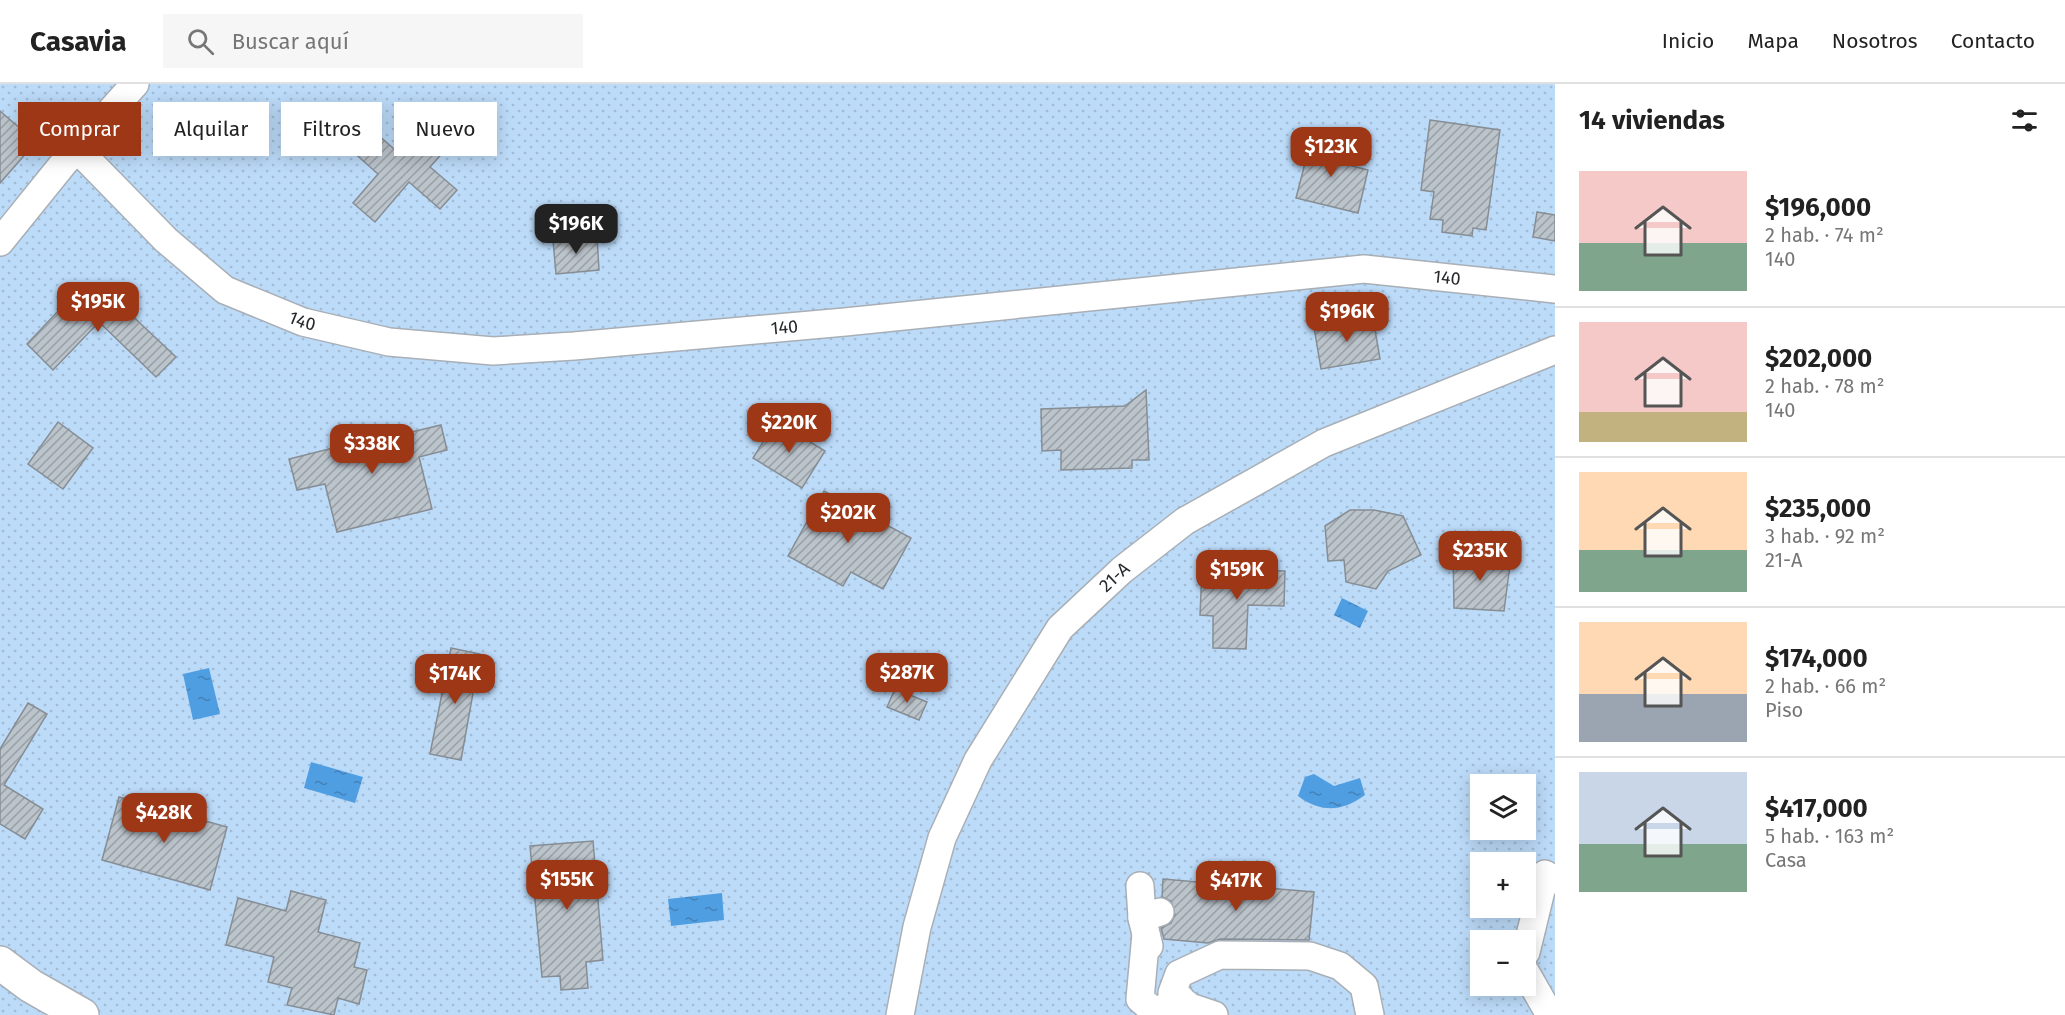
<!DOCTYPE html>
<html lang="es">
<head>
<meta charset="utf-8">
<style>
  body { margin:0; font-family:"Fira Sans",sans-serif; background:#f6f6f6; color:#222; height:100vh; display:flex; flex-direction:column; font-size:22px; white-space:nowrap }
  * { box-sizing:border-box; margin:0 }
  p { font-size:20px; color:#767676 }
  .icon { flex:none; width:33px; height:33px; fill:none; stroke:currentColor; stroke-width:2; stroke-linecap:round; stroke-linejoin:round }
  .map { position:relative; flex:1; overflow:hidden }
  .sheet { display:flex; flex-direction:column; background:#fff; width:510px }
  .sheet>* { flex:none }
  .top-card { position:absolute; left:18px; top:18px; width:570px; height:54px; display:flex; gap:12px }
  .fabs { position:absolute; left:1470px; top:690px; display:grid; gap:12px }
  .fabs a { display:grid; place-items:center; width:66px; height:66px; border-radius:0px; background:#fff; box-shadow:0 3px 15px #0003; font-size:30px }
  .price { position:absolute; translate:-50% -51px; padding:0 14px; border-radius:12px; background:#9e3716; color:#fff; font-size:20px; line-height:39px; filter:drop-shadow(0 2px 3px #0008) }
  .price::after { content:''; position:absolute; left:50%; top:36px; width:18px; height:14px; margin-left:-9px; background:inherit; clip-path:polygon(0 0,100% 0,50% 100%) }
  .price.active { background:#222; color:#fff }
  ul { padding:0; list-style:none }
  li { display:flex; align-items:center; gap:18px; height:150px; padding:0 24px }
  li+li { border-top:2px solid #e0e0e0 }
  li span { display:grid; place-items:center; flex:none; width:168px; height:120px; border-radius:0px; color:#555 }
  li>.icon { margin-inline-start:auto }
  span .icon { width:72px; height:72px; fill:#fffc; stroke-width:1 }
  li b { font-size:26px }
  h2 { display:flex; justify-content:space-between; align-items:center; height:72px; padding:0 24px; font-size:26px }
  .pill { padding:0 21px; border-radius:0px; background:#fff; box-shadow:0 3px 15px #0003; font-size:21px; line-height:54px }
  .pill.active { background:#9e3716; color:#fff }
  header { display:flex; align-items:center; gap:36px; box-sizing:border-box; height:84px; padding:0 30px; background:#fff; border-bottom:2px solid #e0e0e0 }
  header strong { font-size:28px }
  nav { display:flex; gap:33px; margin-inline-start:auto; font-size:21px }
  .search { width:420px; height:54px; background:#f6f6f6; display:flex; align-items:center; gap:15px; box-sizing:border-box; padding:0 21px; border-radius:0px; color:#767676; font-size:22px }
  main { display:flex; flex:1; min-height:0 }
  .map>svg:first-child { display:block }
  .grass { fill:url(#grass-dots); fill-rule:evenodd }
  .water { fill:url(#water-ripples) }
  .building { fill:url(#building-hatch); stroke:#868d94; stroke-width:1.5 }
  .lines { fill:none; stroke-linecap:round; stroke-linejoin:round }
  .minor-casing { stroke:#a8afb6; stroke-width:30 }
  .major-casing { stroke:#a8afb6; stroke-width:36 }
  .minor { stroke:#fff; stroke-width:27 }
  .major { stroke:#fff; stroke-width:33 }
  .labels { text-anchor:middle; stroke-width:5; stroke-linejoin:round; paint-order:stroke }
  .street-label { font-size:18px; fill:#272a2d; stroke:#fff }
</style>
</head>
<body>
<header>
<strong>Casavia</strong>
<div class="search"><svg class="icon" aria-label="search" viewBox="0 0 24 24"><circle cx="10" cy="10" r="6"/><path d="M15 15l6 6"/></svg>Buscar aquí</div>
<nav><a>Inicio</a><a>Mapa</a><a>Nosotros</a><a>Contacto</a></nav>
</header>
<main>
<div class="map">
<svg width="1555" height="931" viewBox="0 0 1555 931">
  <defs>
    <pattern id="grass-dots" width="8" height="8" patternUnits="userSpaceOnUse" patternTransform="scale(1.5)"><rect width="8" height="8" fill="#bcdbf9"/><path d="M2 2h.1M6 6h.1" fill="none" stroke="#a2bcd6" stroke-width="1.8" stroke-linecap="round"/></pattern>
    <pattern id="water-ripples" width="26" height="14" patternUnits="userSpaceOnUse" patternTransform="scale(1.5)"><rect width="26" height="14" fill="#509ee2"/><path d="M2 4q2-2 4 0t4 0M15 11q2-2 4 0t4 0" fill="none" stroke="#4281b8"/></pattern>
    <pattern id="building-hatch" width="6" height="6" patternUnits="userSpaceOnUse" patternTransform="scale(1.5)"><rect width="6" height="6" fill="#bbc3cb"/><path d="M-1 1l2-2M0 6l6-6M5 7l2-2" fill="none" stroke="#989fa5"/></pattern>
  </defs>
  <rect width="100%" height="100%" fill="#eef6fe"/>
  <!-- grass -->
  <g class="grass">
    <path d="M0,0H1555V931H82L0,879ZM1480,700H1526V746H1480ZM1480,778H1526V824H1480ZM1480,856H1526V902H1480Z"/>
    <path d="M0,900L49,931H0Z"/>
  </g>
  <!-- water -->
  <g class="water">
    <path d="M1342,514L1368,527L1360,544L1334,531Z"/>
    <path d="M910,571L942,584L936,599L904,585Z"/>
    <path d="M209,584L220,630L193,636L183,590Z"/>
    <path d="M311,678L363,693L355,719L304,704Z"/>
    <path d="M1314,690L1334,702L1360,694L1365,711C1342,728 1321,729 1298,712L1305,693Z"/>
    <path d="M722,809L724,836L671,842L668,815Z"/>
  </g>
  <!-- building -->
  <g class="building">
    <path d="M0,27L36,58L0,99Z"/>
    <path d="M439,28L462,47L430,83L457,106L440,125L409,98L375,138L353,119L378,90L342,58L361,36L401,71Z"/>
    <path d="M1430,36L1500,46L1486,146L1473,144L1472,152L1442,148L1443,136L1430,135L1434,108L1421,106Z"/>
    <path d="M1312,52L1342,59L1337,78L1368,86L1358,129L1296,114Z"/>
    <path d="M1537,128L1555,131V157L1533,153Z"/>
    <path d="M597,153L599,186L556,190L553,156Z"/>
    <path d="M76,208L93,225L108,209L176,273L156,293L99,238L53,286L27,260Z"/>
    <path d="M1373,234L1380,275L1321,285L1314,243Z"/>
    <path d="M1146,306L1149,376H1132V384L1061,386V366L1042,367L1041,325L1125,322Z"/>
    <path d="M776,337L825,367L802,404L753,374Z"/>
    <path d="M58,338L93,364L63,405L28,380Z"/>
    <path d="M441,341L447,366L419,373L432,425L337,448L325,400L297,406L289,375L345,361L342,350L374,342L378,356Z"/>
    <path d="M824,407L911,454L883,505L851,488L843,502L788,472Z"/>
    <path d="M1350,426H1374L1403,432L1421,471L1388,487L1376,505L1346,498L1344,476L1328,477L1325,442Z"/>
    <path d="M1453,469L1511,473L1504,527L1454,524Z"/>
    <path d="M1202,485L1285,487L1284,522L1248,521L1246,565L1213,564V532L1200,531Z"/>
    <path d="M451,564L480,570L461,676L430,670Z"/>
    <path d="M895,605L927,618L919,636L887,623Z"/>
    <path d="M28,619L47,630L4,701L43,725L25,755L0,740V665Z"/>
    <path d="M119,713L227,743L210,806L102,776Z"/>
    <path d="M593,757L603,876L586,878L588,904L561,906L560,892L542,893L530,762Z"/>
    <path d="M1163,795L1314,808L1309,856L1220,855L1208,859L1164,855L1161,844L1171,839L1175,831L1171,817L1162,813Z"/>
    <path d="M291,807L326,816L318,848L360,859L354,883L367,886L359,920L338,914L334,931L287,921L292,904L268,898L274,873L226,861L238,814L286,827Z"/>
  </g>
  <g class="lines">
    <!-- minor casing -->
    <g class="minor-casing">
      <g id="minor">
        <path id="s1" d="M77,65L166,156L225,206L303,238L389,258L493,267L574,262L845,238L1364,185L1555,205"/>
        <path d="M0,158L63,80L135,0"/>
        <path d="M1140,802L1142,834"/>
        <path d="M1146,850L1140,915L1155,928L1181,915"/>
        <path d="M1149,862L1142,834L1160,828"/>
        <path d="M1526,868L1545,790L1555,796"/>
        <path d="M1526,889L1550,931"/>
        <path id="s2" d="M900,931L917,843L942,754L978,676L1060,544L1122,486L1185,437L1324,359L1555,266"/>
        <path d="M1214,931L1190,923L1172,909L1179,890L1220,871L1310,872L1340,882L1364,902L1370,931"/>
      </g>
    </g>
    <!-- major casing -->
    <g class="major-casing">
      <path id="major" d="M0,879L31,902L82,931"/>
    </g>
    <!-- minor -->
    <use href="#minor" class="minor"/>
    <!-- major -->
    <use href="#major" class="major"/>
  </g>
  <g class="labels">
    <!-- street labels -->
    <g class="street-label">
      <text dy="6" stroke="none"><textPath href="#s1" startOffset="1440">140</textPath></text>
      <text dy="6" stroke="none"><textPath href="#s1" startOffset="288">140</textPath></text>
      <text dy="6" stroke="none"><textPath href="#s1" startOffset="774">140</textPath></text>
      <text dy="6" stroke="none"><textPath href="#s2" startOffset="498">21-A</textPath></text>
    </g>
  </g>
</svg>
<div class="fabs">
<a><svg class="icon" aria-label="layers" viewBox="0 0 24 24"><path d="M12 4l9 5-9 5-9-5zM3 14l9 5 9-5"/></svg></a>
<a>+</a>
<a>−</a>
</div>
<b class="price" style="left:1331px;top:94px">$123K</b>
<b class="price active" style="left:576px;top:171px">$196K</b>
<b class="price" style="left:98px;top:249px">$195K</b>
<b class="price" style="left:1347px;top:259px">$196K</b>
<b class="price" style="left:789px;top:370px">$220K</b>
<b class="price" style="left:372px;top:391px">$338K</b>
<b class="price" style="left:848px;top:460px">$202K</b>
<b class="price" style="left:1480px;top:498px">$235K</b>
<b class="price" style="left:1237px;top:517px">$159K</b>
<b class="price" style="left:907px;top:620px">$287K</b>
<b class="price" style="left:455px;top:621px">$174K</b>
<b class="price" style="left:164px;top:760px">$428K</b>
<b class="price" style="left:567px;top:827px">$155K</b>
<b class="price" style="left:1236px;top:828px">$417K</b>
<div class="top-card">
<a class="pill active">Comprar</a>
<a class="pill">Alquilar</a>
<a class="pill">Filtros</a>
<a class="pill">Nuevo</a>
</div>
</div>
<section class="sheet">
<h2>14 viviendas<svg class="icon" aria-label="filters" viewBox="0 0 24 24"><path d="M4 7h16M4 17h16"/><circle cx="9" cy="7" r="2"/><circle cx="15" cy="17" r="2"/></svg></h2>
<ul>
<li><span style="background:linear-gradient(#f6c9c9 60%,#7fa58c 0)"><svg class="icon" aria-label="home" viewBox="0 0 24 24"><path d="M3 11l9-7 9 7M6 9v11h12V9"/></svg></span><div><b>$196,000</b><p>2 hab. · 74 m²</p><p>140</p></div></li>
<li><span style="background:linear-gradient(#f6c9c9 75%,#c2b280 0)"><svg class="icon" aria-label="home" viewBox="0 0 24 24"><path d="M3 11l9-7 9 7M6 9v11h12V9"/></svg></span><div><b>$202,000</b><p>2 hab. · 78 m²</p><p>140</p></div></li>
<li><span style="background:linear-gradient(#ffd9b3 65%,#7fa58c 0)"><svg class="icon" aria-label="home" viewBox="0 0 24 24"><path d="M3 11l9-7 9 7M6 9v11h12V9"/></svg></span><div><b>$235,000</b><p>3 hab. · 92 m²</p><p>21-A</p></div></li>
<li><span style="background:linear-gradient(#ffd9b3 60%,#9aa5b1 0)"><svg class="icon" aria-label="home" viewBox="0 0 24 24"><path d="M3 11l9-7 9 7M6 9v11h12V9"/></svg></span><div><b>$174,000</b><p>2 hab. · 66 m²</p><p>Piso</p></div></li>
<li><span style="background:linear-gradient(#c9d6e8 60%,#7fa58c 0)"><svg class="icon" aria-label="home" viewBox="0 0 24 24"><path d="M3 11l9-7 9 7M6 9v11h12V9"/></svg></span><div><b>$417,000</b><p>5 hab. · 163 m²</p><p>Casa</p></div></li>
</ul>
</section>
</main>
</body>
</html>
